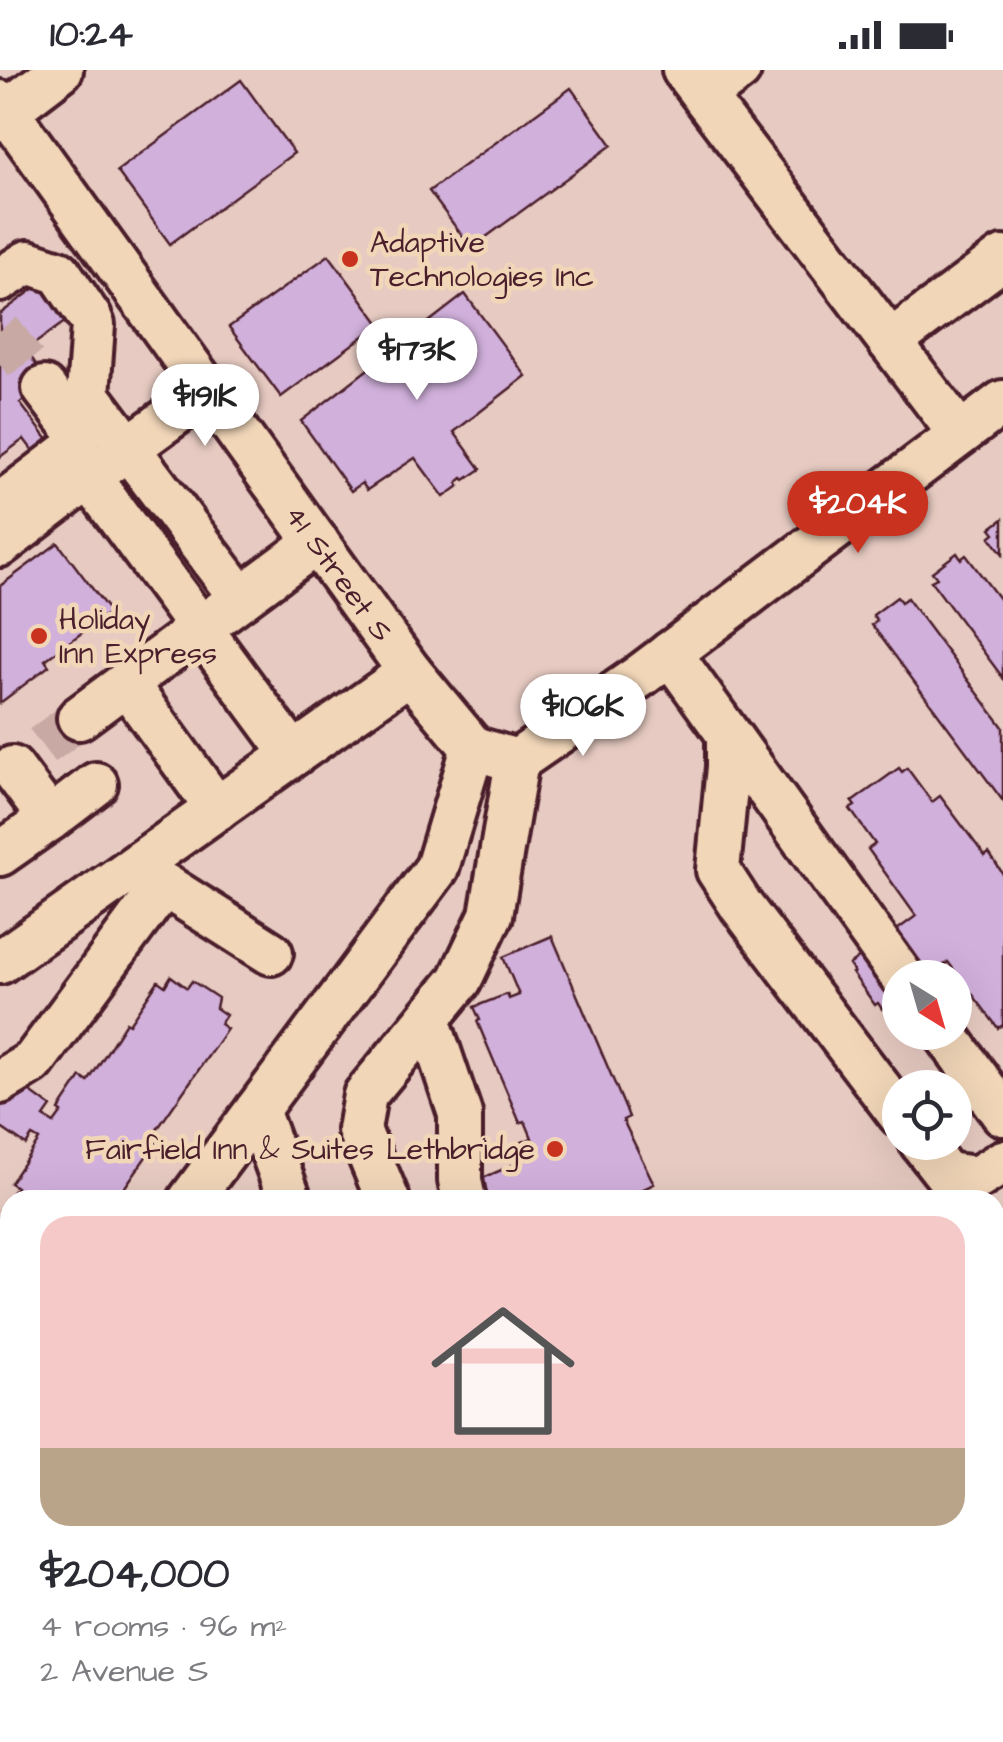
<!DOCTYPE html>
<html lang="en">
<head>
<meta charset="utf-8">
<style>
  body { margin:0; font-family:"Architects Daughter",sans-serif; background:#f2f2f3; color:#2b2b33; height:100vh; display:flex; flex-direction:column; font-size:38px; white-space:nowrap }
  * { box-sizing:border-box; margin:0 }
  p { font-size:32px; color:#7c7c81 }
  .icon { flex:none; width:55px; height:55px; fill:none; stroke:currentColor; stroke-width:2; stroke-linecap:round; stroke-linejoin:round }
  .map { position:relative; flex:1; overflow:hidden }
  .details { position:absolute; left:0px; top:1120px; width:1005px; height:552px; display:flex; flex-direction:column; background:#fff; border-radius:30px 30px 0 0; box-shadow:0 10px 40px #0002 }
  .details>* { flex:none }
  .needle { width:65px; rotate:143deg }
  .buttons { position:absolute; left:882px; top:890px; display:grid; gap:20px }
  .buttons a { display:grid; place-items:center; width:90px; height:90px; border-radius:50%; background:#fff; box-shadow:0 10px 40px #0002; font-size:50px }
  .price { position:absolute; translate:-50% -85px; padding:0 22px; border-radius:35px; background:#fff; color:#222; font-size:32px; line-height:65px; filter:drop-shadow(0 2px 5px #0008) }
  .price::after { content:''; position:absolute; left:50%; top:60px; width:30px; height:22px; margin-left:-15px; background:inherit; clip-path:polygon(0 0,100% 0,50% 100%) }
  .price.selected { background:#c8321e; color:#fff }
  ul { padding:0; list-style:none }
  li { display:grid; align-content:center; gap:20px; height:530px; padding:0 40px }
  li span { display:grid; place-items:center; height:310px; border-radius:30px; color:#555 }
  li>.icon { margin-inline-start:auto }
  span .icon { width:180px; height:180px; fill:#fffc; stroke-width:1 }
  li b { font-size:42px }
  .status { display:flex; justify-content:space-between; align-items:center; height:70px; padding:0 50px; background:#fff; direction:ltr }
  .status svg { height:28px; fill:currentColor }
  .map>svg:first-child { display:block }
  .building { fill:#d1b0db; stroke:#4a1f2b; stroke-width:2.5 }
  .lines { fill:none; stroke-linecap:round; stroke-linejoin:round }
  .minor-tunnel { stroke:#c8a9a4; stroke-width:42; stroke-dasharray:42 21; stroke-linecap:butt }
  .minor-casing { stroke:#4a1f2b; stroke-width:50 }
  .major-casing { stroke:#4a1f2b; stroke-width:62 }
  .highway-casing { stroke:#4a1f2b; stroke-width:62 }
  .minor { stroke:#f1d6b8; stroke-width:42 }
  .major { stroke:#f1d6b8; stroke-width:55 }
  .highway { stroke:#f1d6b8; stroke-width:55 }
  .poi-dot { fill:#c8321e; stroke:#f1d6b8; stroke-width:4 }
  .labels { text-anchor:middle; stroke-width:9; stroke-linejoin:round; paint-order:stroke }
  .poi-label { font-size:30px; fill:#4a1f2b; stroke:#f1d6b8; text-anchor:start }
  .street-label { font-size:30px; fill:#4a1f2b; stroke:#f1d6b8 }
</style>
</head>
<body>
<div class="status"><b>10:24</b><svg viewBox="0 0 49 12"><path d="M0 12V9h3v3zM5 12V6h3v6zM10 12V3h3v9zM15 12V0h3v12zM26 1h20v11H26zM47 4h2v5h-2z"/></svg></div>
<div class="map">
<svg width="1003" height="1672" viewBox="0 0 1003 1672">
  <rect width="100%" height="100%" fill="#e7cbc2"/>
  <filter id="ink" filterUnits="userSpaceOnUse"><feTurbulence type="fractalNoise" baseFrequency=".01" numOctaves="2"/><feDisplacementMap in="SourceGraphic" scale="20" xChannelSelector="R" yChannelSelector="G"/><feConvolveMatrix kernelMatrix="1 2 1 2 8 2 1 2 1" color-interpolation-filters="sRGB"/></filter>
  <g filter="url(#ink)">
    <!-- building -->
    <g class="building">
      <path d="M241,10L294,83L170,174L117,101Z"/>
      <path d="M571,18L612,75L471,178L429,121Z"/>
      <path d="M329,185L380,254L281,327L229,257Z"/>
      <path d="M39,215L66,251L26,280L49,313L20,333L48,370L33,381L24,369L0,387V244Z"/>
      <path d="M465,224L526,306L454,362L481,399L465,410L463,408L457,413L459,416L444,427L415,388L367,420L362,413L351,421L301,351Z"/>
      <path d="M1003,449V484L990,467L995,463L991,458Z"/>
      <path d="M58,473L110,542L45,590L49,596L0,633V516Z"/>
      <path d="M957,483L961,489L966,485L1003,534V608L931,511L937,508L932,502Z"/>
      <path d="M897,527L901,532L907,528L1003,657V731L872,555L877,551L873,545Z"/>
      <path d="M899,698L902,702L907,698L932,732L940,726L985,786L989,783L1003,804V955L998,958L948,892L927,908H900V926L882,939L878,933L875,935L852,903L854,902L849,895L916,846L868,779L875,774L850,739L855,736L852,732Z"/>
      <path d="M552,866L629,1047L623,1050L654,1114L637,1122L641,1130H467L462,1117L520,1092L513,1076L532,1068L525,1051L520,1053L477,951L480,950L474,937L507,924L509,929L519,925L503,887Z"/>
      <path d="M171,906L187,918L192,911L218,928L216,938L226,945L220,954L227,959L156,1061L161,1065L116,1130H10V1246L0,1245V1140L16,1117L10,1113L39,1070L32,1066L26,1075L0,1057V1030L14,1010L51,1037L44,1047L54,1053L62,1042L59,1040L81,1007L88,1012L126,952L129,954L158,911L165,916Z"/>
    </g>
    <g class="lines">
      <!-- minor-tunnel -->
      <g class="minor-tunnel">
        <path d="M0,260L44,318"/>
        <path d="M42,676L79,648"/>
      </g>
      <!-- minor casing -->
      <g class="minor-casing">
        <g id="minor">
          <path d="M684,0L960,364"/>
          <path d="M704,26L739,0"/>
          <path d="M0,32L410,602L473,678"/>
          <path d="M0,49L7,41L61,0"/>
          <path d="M0,210L28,192L59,202L90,248L93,255L88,325L241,528"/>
          <path d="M890,272L1003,188"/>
          <path d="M44,318L79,364"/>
          <path d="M105,395L208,320"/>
          <path d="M0,435L76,377L88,325"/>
          <path d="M0,475L89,407L293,684"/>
          <path d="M670,583L903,908"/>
          <path d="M126,613L217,739"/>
          <path d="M79,648L317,472"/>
          <path d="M728,668V697L718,800L742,837L900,1045"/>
          <path d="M473,678L517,691L640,606L1003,332"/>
          <path d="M50,749L96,714"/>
          <path d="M0,784L50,749L12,698"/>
          <path d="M0,892L410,602"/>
          <path d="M428,949L460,1044V1110L464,1130"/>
          <path d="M944,962L1003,1044"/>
          <path d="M0,1012L33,992L164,815L271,883"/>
          <path d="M257,1040L290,1130"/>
          <path d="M921,1072L946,1104L977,1108L1003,1092"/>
          <path d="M190,1130L437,798L473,678"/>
          <path d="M388,1130L359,1060L365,1025L460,910L491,845L517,691"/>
          <path d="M458,1672L483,1662"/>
        </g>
      </g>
      <!-- major casing -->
      <g class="major-casing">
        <path id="major" d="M359,1672L376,1662"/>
      </g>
      <!-- highway casing -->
      <g class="highway-casing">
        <g id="highway">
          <path d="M995,1317L1003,1312"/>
          <path d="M0,1491L10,1506"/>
          <path d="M0,1538L10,1558"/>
          <path d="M62,1662L67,1672"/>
        </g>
      </g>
      <!-- minor -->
      <use href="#minor" class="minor"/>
      <!-- major -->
      <use href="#major" class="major"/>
      <!-- highway -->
      <use href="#highway" class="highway"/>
    </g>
  </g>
  <!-- markers -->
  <g class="poi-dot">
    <circle cx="350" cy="189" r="10"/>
    <circle cx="39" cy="566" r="10"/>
    <circle cx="555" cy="1079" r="10"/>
  </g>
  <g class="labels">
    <!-- poi labels -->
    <g class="poi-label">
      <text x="370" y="182">Adaptive<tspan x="370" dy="34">Technologies Inc</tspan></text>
      <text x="59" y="559">Holiday<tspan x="59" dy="34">Inn Express</tspan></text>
      <text x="535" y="1089" text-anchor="end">Fairfield Inn &amp; Suites Lethbridge</text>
    </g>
    <!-- street labels -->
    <g class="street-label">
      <text transform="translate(339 503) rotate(54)" y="10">41 Street S</text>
    </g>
  </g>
</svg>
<div class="buttons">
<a><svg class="needle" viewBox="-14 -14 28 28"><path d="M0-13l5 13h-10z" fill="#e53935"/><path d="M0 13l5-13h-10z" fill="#7c7c81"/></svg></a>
<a><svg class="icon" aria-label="locate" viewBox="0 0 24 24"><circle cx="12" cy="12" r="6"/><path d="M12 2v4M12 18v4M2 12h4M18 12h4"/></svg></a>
</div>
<b class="price" style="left:417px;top:333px">$173K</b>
<b class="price" style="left:205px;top:379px">$191K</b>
<b class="price selected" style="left:858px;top:486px">$204K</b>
<b class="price" style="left:583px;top:689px">$106K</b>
<section class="details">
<ul>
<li><span style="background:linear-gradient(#f6c9c9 75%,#b9a48a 0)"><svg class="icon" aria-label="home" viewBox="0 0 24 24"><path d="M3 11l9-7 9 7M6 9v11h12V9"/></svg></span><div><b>$204,000</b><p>4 rooms · 96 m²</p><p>2 Avenue S</p></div></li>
</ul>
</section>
</div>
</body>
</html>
